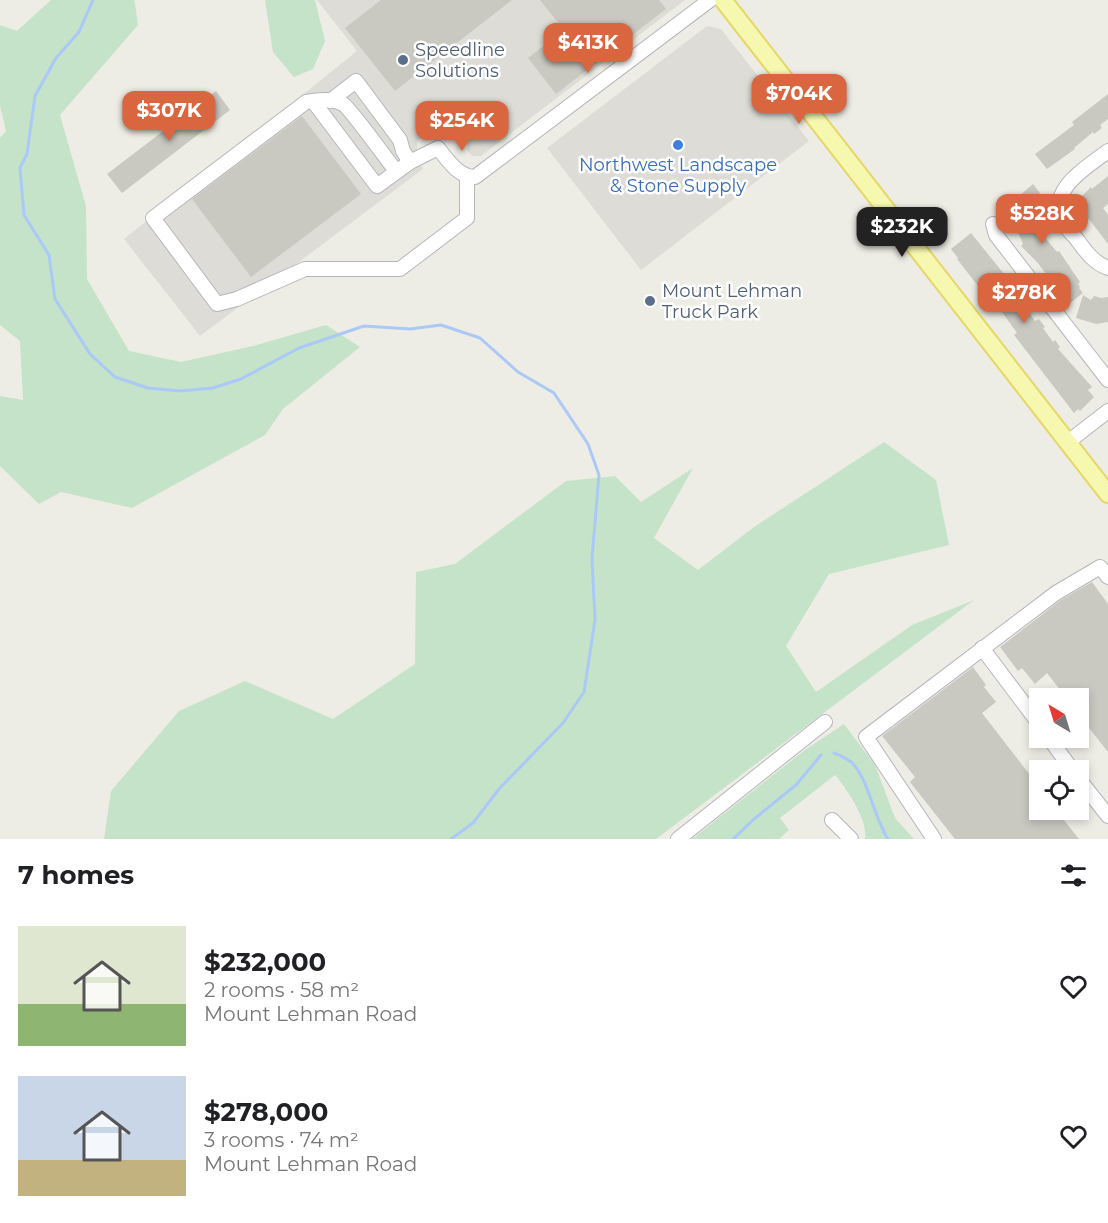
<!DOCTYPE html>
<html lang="en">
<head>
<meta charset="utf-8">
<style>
  body { margin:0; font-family:Montserrat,sans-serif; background:#f2f2f2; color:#202124; height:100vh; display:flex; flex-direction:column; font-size:22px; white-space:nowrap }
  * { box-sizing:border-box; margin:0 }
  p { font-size:20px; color:#757577 }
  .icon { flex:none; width:33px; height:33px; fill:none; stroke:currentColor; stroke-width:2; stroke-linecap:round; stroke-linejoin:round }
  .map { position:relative; height:839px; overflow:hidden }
  .details { display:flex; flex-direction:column; background:#fff; flex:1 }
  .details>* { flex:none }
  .needle { width:39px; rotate:322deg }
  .buttons { position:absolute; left:1029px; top:688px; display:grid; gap:12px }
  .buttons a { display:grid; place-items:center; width:60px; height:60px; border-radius:0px; background:#fff; box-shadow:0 3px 9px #0003; font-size:30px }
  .price { position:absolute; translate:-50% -51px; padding:0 14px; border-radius:12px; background:#da663f; color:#fff; font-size:20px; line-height:39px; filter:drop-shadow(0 2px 3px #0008) }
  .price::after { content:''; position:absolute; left:50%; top:36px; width:18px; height:14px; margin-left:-9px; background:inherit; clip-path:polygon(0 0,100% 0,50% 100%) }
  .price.selected { background:#222; color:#fff }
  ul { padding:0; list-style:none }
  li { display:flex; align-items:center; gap:18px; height:150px; padding:0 18px }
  li span { display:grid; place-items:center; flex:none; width:168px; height:120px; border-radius:0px; color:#555 }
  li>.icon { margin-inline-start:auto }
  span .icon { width:72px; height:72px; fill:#fffc; stroke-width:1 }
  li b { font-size:26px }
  h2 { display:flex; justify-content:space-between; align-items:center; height:72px; padding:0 18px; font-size:26px }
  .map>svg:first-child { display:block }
  .industrial { fill:#dddcd7 }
  .green { fill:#c4e3c9 }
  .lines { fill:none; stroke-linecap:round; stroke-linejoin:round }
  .stream { stroke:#abc9f7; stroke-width:3 }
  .building { fill:#c9c8c1 }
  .minor-casing { stroke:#b5b6bb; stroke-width:16 }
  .major-casing { stroke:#e5d767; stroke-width:20 }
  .minor { stroke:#fff; stroke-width:14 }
  .major { stroke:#f7f8b0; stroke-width:16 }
  .service-dot { fill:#5c6f8a; stroke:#fff; stroke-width:2 }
  .shop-dot { fill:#3f7fe0; stroke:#fff; stroke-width:2 }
  .labels { text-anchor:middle; stroke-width:5; stroke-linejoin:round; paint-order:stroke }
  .service-label { font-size:18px; fill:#4e5e75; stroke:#fff; text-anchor:start }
  .shop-label { font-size:18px; fill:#366cbe; stroke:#fff }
</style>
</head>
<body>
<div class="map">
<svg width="1108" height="839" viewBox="0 0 1108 839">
  <rect width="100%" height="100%" fill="#eeede5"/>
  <!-- industrial -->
  <g class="industrial">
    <path d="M317,0H685L481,156H472L467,150L468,140L464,131L455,123L442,121L431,125L422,132L417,144V157L423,169L200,336L124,239L357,51Z"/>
    <path d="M707,26L721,29L809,141L641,270L547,148Z"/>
  </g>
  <!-- green -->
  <g class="green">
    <path d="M51,0H134L135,3L138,25L60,115L86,206L87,279L129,351L181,362L253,346L326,325L360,347L283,409L265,435L132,508L61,492L39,504L0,466V396L23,400L20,341L0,325V138L6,131L0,106V25L17,31Z"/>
    <path d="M265,0H315L325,41L313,69L294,77L273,52Z"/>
    <path d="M884,442L936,480L949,545L829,574L786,646L816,692L912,625L974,600L656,839H104L111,791L179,711L245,681L333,719L415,664L416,572L455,564L566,481L615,476L641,502L693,468L654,538L698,570L754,527Z"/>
    <path d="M844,724L875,765L895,818L914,839H865C868,820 847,789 835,775L780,818L789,830L779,839H692L805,750Z"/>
  </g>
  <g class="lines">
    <!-- stream -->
    <g class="stream">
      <path d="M93,0L79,32L56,58L35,96L27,154L20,168L24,215L49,255L55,299L90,354L115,377L148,388L180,391L213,388L241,379L299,348L364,326L410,329L441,325L480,338L518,372L554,393L588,444L599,475L592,558L595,620L584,692L563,723L499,789L473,823L451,839"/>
      <path d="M834,753C839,755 846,758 851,762C868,777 874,818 888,839"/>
      <path d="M733,839L753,820L796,785L821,755"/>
    </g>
  </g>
  <!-- building -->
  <g class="building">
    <path d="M381,0H512L395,91L345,28Z"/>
    <path d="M540,0H659L666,9L556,94L528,58L564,30Z"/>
    <path d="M216,91L230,110L122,193L107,174Z"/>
    <path d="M1108,94V119L1100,125L1102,128L1094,134L1093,132L1074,148L1075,149L1047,169L1035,154L1074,125L1072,122Z"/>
    <path d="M302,116L361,194L251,277L192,199Z"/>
    <path d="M1108,176V204L1103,208L1108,215V244L1089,219L1087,221L1081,213L1083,212L1079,206V199L1091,187L1092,189Z"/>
    <path d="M1033,184L1040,193L1035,197L1038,201L1034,205L1042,234L1057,252L1059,251L1080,282L1078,284L1080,287L1079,288L1083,293L1070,303L1048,273L1046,274L1037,262L1021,246L1023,244L1009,211L1013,207L1010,204Z"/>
    <path d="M971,233L1029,305L1026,308L1035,321L1039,319L1045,327L1043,328L1053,342L1055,340L1060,347L1058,349L1092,387L1088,390L1094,397L1080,411L1078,409L1074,413L1014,335L1017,333L992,298L989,300L957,259L958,258L951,249Z"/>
    <path d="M1083,295L1091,300L1094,296L1101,298L1108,297V322L1096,324L1076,318Z"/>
    <path d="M1092,582L1108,604V752L1078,714V699H1067L1047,673L1035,684L1022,668L1018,671L1000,647L1061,600Z"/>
    <path d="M973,667L986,685L984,687L996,702L982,713L1040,788V810H1056L1079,839H955L910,782L915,777L882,736Z"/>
  </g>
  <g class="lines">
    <!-- minor casing -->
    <g class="minor-casing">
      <g id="minor">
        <path d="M313,101L377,186L410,162L438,148C448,160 458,177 475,177L710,0"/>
        <path d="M330,101L356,81L400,140L403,151L410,162"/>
        <path d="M1108,151C1087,167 1046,190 1063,222C1066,228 1071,233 1075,237C1085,250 1092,262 1108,268"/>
        <path d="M396,171C387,160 351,109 343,104C331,98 318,100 306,102L153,218L217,304L237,299L305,269H400L467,218V177"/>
        <path d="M993,224L996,235L1108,380"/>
        <path d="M1068,442L1108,411"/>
        <path d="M982,648L1040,725"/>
        <path d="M1049,738L1073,771"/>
        <path d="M1078,778L1108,816"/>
        <path d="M832,820L851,839"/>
        <path d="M678,839L825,722"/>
        <path d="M934,839L866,737L1056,593L1100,567L1108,577"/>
      </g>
    </g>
    <!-- major casing -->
    <g class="major-casing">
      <path id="major" d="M723,0L1108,494"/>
    </g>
    <!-- minor -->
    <use href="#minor" class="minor"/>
    <!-- major -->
    <use href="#major" class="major"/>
  </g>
  <!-- markers -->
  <g class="service-dot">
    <circle cx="403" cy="60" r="6"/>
    <circle cx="650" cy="301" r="6"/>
  </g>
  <circle class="shop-dot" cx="678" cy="145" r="6"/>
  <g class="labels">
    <!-- service labels -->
    <g class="service-label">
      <text x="415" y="56">Speedline<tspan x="415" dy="21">Solutions</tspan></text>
      <text x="662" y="297">Mount Lehman<tspan x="662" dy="21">Truck Park</tspan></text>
    </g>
    <!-- shop labels -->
    <g class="shop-label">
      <text x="678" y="171">Northwest Landscape<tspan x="678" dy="21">&amp; Stone Supply</tspan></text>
    </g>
  </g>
</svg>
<div class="buttons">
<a><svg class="needle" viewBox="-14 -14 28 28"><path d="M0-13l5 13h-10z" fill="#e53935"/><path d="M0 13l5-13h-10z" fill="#757577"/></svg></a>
<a><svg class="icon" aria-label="locate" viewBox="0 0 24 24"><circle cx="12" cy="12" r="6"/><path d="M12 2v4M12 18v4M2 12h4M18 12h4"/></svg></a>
</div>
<b class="price" style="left:588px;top:74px">$413K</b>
<b class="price" style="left:799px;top:125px">$704K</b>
<b class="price" style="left:169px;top:142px">$307K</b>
<b class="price" style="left:462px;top:152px">$254K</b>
<b class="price" style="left:1042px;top:245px">$528K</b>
<b class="price selected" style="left:902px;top:258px">$232K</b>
<b class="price" style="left:1024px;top:324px">$278K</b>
</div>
<section class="details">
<h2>7 homes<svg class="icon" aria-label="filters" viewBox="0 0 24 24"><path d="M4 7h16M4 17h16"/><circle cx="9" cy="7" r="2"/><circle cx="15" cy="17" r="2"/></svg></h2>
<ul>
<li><span style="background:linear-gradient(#dfe7d0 65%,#8fb573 0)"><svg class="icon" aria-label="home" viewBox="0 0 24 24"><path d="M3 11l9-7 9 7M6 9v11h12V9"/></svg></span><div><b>$232,000</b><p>2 rooms · 58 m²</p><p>Mount Lehman Road</p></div><svg class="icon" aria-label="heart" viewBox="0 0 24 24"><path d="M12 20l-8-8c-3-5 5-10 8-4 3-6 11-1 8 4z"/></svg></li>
<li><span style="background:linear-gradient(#c9d6e8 70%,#c2b280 0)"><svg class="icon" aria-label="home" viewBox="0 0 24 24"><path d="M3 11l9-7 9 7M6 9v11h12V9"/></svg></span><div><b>$278,000</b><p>3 rooms · 74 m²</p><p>Mount Lehman Road</p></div><svg class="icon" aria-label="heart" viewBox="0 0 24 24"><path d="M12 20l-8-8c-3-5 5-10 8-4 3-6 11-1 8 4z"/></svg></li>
</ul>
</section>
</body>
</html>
